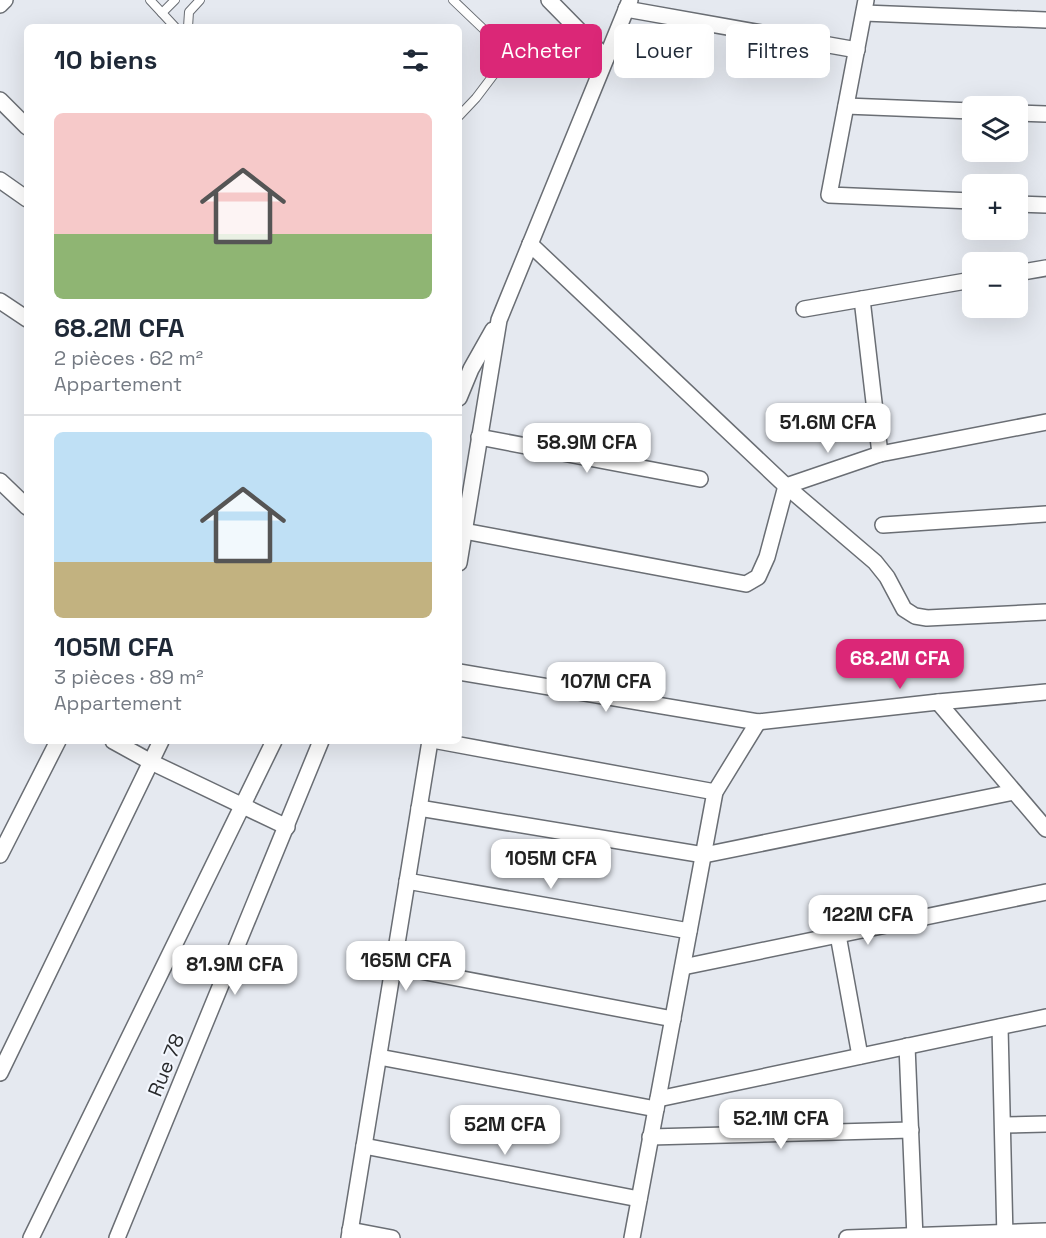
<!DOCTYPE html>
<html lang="fr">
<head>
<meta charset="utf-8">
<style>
  body { margin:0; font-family:"Space Grotesk",sans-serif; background:#f2f2f3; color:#1f2937; height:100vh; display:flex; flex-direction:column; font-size:22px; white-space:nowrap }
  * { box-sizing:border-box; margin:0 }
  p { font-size:20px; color:#747a83 }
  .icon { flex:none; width:33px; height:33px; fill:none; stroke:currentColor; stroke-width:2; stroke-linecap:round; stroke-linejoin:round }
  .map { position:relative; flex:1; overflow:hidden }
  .sheet { position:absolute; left:24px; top:24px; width:438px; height:720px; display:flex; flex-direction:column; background:#fff; border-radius:9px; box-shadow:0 6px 24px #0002 }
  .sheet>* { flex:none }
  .hud { position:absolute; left:480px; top:24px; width:476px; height:54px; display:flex; gap:12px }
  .controls { position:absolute; left:962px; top:96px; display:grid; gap:12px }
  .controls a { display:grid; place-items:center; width:66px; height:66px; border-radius:9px; background:#fff; box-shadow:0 6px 24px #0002; font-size:30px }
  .price { position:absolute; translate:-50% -51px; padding:0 14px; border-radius:12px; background:#fff; color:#222; font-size:20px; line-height:39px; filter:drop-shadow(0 2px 3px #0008) }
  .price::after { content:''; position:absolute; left:50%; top:36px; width:18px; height:14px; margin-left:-9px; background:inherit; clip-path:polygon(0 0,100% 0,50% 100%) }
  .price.current { background:#db2777; color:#fff }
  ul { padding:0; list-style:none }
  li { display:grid; align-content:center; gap:12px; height:318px; padding:0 30px }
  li+li { border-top:2px solid #e0e1e3 }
  li span { display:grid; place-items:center; height:186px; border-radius:9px; color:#555 }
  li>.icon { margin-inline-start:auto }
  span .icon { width:108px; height:108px; fill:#fffc; stroke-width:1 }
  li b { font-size:26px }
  h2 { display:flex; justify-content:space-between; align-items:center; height:72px; padding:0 30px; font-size:26px }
  .pill { padding:0 21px; border-radius:9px; background:#fff; box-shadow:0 6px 24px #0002; font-size:21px; line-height:54px }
  .pill.current { background:#db2777; color:#fff }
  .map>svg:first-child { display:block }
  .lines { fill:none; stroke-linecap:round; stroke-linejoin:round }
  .lane-casing { stroke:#6a6e74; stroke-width:10 }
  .street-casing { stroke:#6a6e74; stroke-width:18 }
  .lane { stroke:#fff; stroke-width:8 }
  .street { stroke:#fff; stroke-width:15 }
  .labels { text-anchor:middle; stroke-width:4.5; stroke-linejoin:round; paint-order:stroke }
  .street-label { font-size:20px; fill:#282a2c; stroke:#f2f6fd }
</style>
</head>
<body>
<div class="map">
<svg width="1046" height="1238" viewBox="0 0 1046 1238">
  <rect width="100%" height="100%" fill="#e5e9f0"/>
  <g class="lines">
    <!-- lane casing -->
    <g class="lane-casing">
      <g id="lane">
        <path d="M150,0L175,27"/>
        <path d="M453,0L498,43L501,65L476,98L459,116"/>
        <path d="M162,13L175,0"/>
        <path d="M188,27L189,12L200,0"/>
      </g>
    </g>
    <!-- street casing -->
    <g class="street-casing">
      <g id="street">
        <path d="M549,0L606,58"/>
        <path d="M866,0L829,195L972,201"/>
        <path d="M0,5L5,0"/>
        <path d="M626,9L857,50"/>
        <path d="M864,13L1046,20"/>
        <path d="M0,100L27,127"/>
        <path d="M846,106L972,111"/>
        <path d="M1017,113L1046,114"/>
        <path d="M0,180L27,199"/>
        <path d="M1017,204L1046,205"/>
        <path d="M530,244L786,486L875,562L887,577L904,609L915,616L927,618L1046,612"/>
        <path d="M1017,273L1046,268"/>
        <path d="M862,299L880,454"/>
        <path d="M0,301L27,319"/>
        <path d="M804,309L972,280"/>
        <path d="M459,398L471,369L493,330"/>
        <path d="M479,437L700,479"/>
        <path d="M0,481L27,507"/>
        <path d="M883,525L1046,514"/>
        <path d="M464,531L746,584L758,577L767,557L786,486L880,454L1046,422"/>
        <path d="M459,563L499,320L630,0"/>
        <path d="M459,672L758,722L938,702L1046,692"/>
        <path d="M938,702L1046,829"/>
        <path d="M113,741L151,762L287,827"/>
        <path d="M438,741L715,792"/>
        <path d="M419,808L704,855L1014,792"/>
        <path d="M0,855L58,741"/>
        <path d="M407,881L689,931"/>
        <path d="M838,935L860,1056"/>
        <path d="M394,966L673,1019"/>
        <path d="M683,967L1046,892"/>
        <path d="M1000,1027L1005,1238"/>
        <path d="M907,1046L915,1238"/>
        <path d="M379,1057L656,1109"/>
        <path d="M0,1073L161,741"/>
        <path d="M658,1099L1046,1017"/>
        <path d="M1003,1125L1046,1124"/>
        <path d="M650,1137L911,1130"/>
        <path d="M364,1146L639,1199"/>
        <path d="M350,1230L392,1238"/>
        <path d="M31,1238L274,741"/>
        <path d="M117,1238L321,741"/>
        <path d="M349,1238L430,741"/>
        <path d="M632,1238L715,792L758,722"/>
        <path d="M847,1238L1046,1231"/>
      </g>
    </g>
    <!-- lane -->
    <use href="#lane" class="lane"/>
    <!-- street -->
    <use href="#street" class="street"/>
  </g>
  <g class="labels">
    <!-- street labels -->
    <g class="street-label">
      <text transform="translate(166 1065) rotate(-68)" y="7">Rue 78</text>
    </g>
  </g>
</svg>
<div class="controls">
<a><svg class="icon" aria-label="layers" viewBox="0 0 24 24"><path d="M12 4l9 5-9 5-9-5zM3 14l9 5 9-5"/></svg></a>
<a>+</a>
<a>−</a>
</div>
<b class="price" style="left:828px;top:454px">51.6M CFA</b>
<b class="price" style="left:587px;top:474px">58.9M CFA</b>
<b class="price current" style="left:900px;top:690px">68.2M CFA</b>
<b class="price" style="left:606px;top:713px">107M CFA</b>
<b class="price" style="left:551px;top:890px">105M CFA</b>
<b class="price" style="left:868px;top:946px">122M CFA</b>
<b class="price" style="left:406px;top:992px">165M CFA</b>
<b class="price" style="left:235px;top:996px">81.9M CFA</b>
<b class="price" style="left:781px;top:1150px">52.1M CFA</b>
<b class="price" style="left:505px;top:1156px">52M CFA</b>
<div class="hud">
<a class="pill current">Acheter</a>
<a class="pill">Louer</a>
<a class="pill">Filtres</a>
</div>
<section class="sheet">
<h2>10 biens<svg class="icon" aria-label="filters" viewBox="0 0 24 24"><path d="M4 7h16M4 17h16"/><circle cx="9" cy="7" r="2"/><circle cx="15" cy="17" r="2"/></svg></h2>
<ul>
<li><span style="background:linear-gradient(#f6c9c9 65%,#8fb573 0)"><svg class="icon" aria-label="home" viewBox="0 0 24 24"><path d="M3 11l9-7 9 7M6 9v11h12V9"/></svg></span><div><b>68.2M CFA</b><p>2 pièces · 62 m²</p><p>Appartement</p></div></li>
<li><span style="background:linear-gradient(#bfe0f5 70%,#c2b280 0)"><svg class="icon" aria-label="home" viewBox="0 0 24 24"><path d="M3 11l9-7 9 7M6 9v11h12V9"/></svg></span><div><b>105M CFA</b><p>3 pièces · 89 m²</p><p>Appartement</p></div></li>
</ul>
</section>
</div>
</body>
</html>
